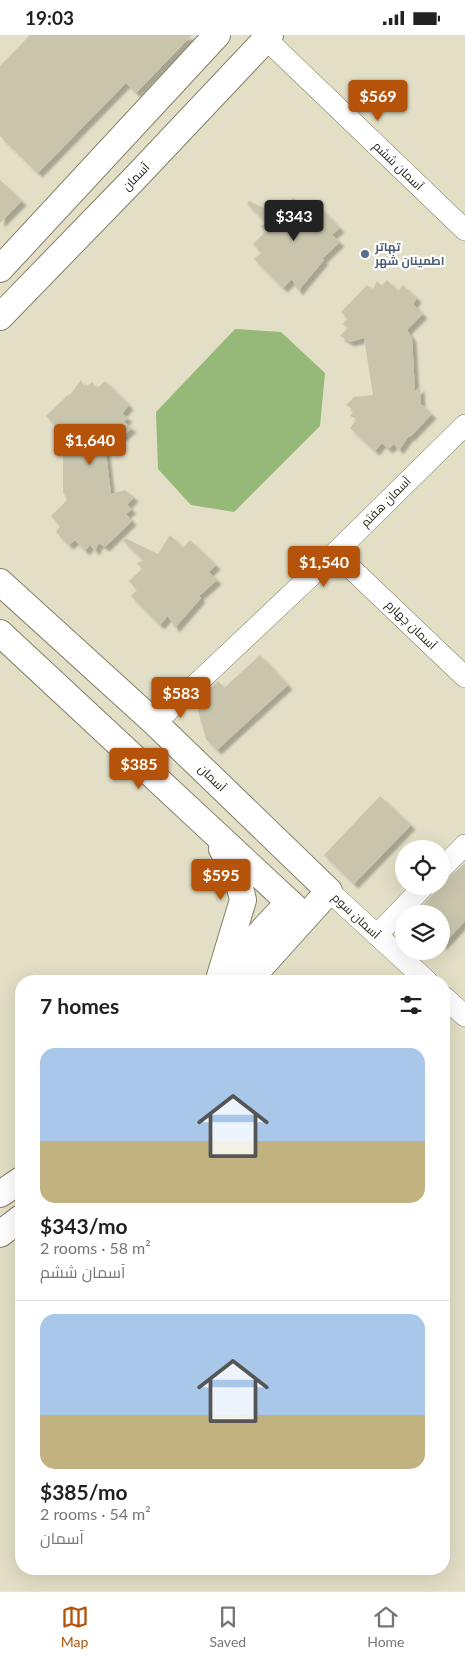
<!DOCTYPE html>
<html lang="en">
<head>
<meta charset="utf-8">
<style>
  body { margin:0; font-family:Lato,Cairo,sans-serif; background:#f2f2f2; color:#222; height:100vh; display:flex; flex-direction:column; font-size:19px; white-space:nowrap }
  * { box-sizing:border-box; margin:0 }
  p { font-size:16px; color:#767676 }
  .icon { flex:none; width:28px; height:28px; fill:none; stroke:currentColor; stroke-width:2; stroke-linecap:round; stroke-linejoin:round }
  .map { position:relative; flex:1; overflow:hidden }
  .drawer { position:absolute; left:15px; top:940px; width:435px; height:600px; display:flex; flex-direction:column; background:#fff; border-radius:20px; box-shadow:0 5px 20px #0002 }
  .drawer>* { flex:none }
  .controls { position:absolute; left:395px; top:805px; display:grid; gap:10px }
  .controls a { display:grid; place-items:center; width:55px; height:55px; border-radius:50%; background:#fff; box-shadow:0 5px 20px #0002; font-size:25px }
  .price { position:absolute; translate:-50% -42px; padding:0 11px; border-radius:5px; background:#b45309; color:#fff; font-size:16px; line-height:32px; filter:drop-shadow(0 1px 2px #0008) }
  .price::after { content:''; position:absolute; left:50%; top:30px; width:15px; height:11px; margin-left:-8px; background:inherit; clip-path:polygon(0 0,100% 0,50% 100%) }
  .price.selected { background:#222; color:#fff }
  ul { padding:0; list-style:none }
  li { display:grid; align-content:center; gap:10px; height:265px; padding:0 25px }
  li+li { border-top:1px solid #e0e0e0 }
  li span { display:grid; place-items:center; height:155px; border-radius:15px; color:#555 }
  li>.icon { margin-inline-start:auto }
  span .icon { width:90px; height:90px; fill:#fffc; stroke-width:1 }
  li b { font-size:21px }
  h2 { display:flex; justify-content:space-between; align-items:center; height:60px; padding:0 25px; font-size:21px }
  .status { display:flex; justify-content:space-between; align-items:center; height:35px; padding:0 25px; background:#fff; direction:ltr }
  .status svg { height:14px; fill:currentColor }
  .dock { display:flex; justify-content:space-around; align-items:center; height:70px; border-top:1px solid #e0e0e0; background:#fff; font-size:14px; color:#767676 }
  .dock a { display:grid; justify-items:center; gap:2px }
  .dock .selected { color:#b45309 }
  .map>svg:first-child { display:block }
  .green { fill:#96b97a }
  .building { fill:#c9c5ad; filter:url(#shadow) }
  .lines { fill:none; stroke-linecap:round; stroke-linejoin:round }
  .minor-casing { stroke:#848069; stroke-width:22 }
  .tertiary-casing { stroke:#848069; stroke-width:28 }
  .minor { stroke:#fff; stroke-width:21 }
  .tertiary { stroke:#fff; stroke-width:26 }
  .service-dot { fill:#5c6f8a; stroke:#fff; stroke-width:2 }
  .labels { text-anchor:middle; stroke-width:4.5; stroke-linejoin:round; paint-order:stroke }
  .street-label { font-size:12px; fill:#24231a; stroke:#fff }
  .service-label { font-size:12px; font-weight:bold; fill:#4e5e75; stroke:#fff; text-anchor:start }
</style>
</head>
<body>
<div class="status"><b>19:03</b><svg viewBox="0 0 49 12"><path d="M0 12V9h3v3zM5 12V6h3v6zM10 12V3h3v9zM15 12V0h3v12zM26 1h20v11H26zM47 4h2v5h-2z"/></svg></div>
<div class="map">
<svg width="465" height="1556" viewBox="0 0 465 1556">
  <defs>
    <filter id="shadow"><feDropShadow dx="4.5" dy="4.5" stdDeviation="1" flood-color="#0004"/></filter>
  </defs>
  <rect width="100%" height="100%" fill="#e3dfc6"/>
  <!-- green -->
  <path class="green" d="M235,294L281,297L325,338L320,391L234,477L191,470L158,434L156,377Z"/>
  <!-- building -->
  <g class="building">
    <path d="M30,0H192L136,58L126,48L38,138L0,101V31Z"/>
    <path d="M0,145L22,166L0,188Z"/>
    <path d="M293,162L307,176L314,167L340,193L332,200L340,207L322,224L324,225L298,256L292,244L283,253L254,224L261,218L253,209L266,196L260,191L267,188L247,169L249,166L281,181Z"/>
    <path d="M387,245L398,256L403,250L417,263L413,269L423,279L407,295L412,303L415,356L420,352L421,369L432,379L410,402L409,401L399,415L394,409L388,414L382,408L375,416L350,393L357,384L350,381L354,375L346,370L354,362L373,360L364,303L350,307L340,301L348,293L342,289L348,284L341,277L367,250L373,254L377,246L382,251Z"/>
    <path d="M81,345L85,353L92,347L97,354L105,346L129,370L122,379L128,382L124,387L132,393L123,401L104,402L111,459L125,455L134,462L127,470L132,474L126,479L132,486L105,512L99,508L95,516L90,510L85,516L75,505L69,510L56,497L60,491L51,481L67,465L63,457V404L57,407L56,391L46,381L69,359L70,360Z"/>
    <path d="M170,500L183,513L190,505L216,530L209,537L217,545L199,561L201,563L175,593L168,581L160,590L131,561L137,555L129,546L142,534L137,528L144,525L123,506L125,503L158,519Z"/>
    <path d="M260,620L288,650L217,715L206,704L198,676L201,662L218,646L224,653Z"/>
    <path d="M380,761L411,790L354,849L324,820Z"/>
    <path d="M465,828V886L441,912V879H415L446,845Z"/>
  </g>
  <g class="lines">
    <!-- minor casing -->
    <g class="minor-casing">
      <g id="minor">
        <path d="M266,4L465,195"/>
        <path d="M335,518L465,642"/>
        <path d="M155,688L335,518L465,390"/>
        <path d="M441,834L465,810"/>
        <path d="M329,856L427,946"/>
        <path d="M377,900L424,851"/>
        <path d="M444,962L465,981"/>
      </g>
    </g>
    <!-- tertiary casing -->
    <g class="tertiary-casing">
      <g id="tertiary">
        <path d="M0,234L217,0"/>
        <path d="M0,282L134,144L270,0"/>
        <path d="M0,547L155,688L329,856L248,946"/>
        <path d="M0,598L305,882"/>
        <path d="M225,936L289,867"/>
        <path d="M220,941L243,865L237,840L222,814"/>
        <path d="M0,1159L21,1145"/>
        <path d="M0,1199L21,1183"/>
      </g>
    </g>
    <!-- minor -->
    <use href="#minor" class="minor"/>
    <!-- tertiary -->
    <use href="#tertiary" class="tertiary"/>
  </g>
  <!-- markers -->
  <circle class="service-dot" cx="365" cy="219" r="5"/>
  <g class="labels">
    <!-- street labels -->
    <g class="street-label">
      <text transform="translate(398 131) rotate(44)" y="4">آسمان ششم</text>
      <text transform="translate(136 142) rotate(-46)" y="4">آسمان</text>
      <text transform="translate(386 467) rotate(-45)" y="4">آسمان هفتم</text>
      <text transform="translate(411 590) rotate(44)" y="4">آسمان چهارم</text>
      <text transform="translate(212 743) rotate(44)" y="4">آسمان</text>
      <text transform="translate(356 881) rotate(43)" y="4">آسمان سوم</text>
    </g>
    <!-- service labels -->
    <g class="service-label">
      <text x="375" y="216">تهاتر<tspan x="375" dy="14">اطمینان شهر</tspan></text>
    </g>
  </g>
</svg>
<div class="controls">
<a><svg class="icon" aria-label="locate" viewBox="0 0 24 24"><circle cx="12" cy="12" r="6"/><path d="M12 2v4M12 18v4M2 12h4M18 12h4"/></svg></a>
<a><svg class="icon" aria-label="layers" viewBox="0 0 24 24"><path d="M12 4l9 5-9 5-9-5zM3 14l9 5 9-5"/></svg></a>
</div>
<b class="price" style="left:378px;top:87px">$569</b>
<b class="price selected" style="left:294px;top:207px">$343</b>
<b class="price" style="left:90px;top:431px">$1,640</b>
<b class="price" style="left:324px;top:553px">$1,540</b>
<b class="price" style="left:181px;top:684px">$583</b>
<b class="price" style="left:139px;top:755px">$385</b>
<b class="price" style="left:221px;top:866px">$595</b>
<section class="drawer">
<h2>7 homes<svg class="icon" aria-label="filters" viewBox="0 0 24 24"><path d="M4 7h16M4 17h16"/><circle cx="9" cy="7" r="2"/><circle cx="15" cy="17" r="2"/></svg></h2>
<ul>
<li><span style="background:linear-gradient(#a9c7e8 60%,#c2b280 0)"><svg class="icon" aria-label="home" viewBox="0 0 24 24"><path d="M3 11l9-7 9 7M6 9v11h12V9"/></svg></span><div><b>$343/mo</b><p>2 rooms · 58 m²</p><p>آسمان ششم</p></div></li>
<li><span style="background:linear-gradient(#a9c7e8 65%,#c2b280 0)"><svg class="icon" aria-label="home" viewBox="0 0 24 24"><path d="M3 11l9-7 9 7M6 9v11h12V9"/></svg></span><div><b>$385/mo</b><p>2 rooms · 54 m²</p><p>آسمان</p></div></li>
</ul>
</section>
</div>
<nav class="dock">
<a class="selected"><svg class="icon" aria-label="map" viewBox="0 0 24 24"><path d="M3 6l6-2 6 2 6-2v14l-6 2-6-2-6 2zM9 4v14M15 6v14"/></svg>Map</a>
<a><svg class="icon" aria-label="saved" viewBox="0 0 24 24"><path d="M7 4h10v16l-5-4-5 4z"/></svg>Saved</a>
<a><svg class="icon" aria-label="home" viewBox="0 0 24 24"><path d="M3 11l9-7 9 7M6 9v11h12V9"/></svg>Home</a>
</nav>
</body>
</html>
